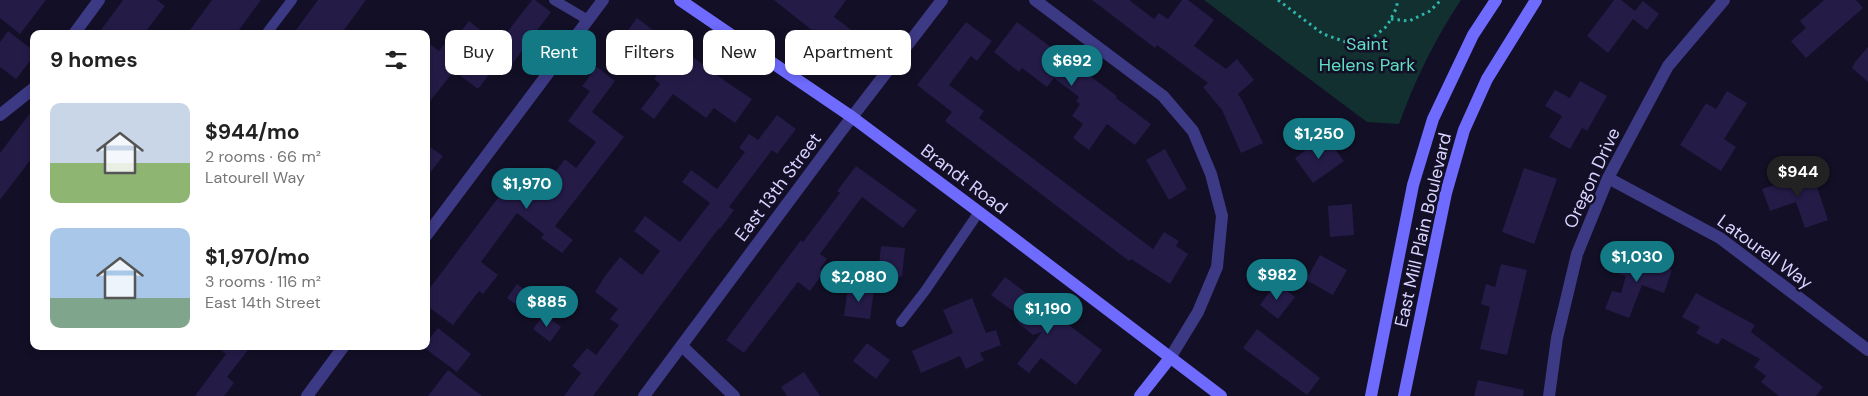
<!DOCTYPE html>
<html lang="en">
<head>
<meta charset="utf-8">
<style>
  body { margin:0; font-family:"DM Sans",sans-serif; background:#f6f6f6; color:#222; height:100vh; display:flex; flex-direction:column; font-size:19px; white-space:nowrap }
  * { box-sizing:border-box; margin:0 }
  p { font-size:16px; color:#767676 }
  .icon { flex:none; width:28px; height:28px; fill:none; stroke:currentColor; stroke-width:2; stroke-linecap:round; stroke-linejoin:round }
  .map { position:relative; flex:1; overflow:hidden }
  .sheet { position:absolute; left:30px; top:30px; width:400px; height:320px; display:flex; flex-direction:column; background:#fff; border-radius:10px; box-shadow:0 2px 8px #0003 }
  .sheet>* { flex:none }
  .banner { position:absolute; left:445px; top:30px; width:475px; height:45px; display:flex; gap:10px }
  .price { position:absolute; translate:-50% -42px; padding:0 11px; border-radius:18px; background:#137a85; color:#fff; font-size:16px; line-height:32px; filter:drop-shadow(0 1px 2px #0008) }
  .price::after { content:''; position:absolute; left:50%; top:30px; width:15px; height:11px; margin-left:-8px; background:inherit; clip-path:polygon(0 0,100% 0,50% 100%) }
  .price.on { background:#222; color:#fff }
  ul { padding:0; list-style:none }
  li { display:flex; align-items:center; gap:15px; height:125px; padding:0 20px }
  li span { display:grid; place-items:center; flex:none; width:140px; height:100px; border-radius:10px; color:#555 }
  li>.icon { margin-inline-start:auto }
  span .icon { width:60px; height:60px; fill:#fffc; stroke-width:1 }
  li b { font-size:21px }
  h2 { display:flex; justify-content:space-between; align-items:center; height:60px; padding:0 20px; font-size:21px }
  .pill { padding:0 18px; border-radius:10px; background:#fff; box-shadow:0 2px 8px #0003; font-size:18px; line-height:45px }
  .pill.on { background:#137a85; color:#fff }
  .map>svg:first-child { display:block }
  .green { fill:#12302f }
  .building { fill:#241b47 }
  .lines { fill:none; stroke-linecap:round; stroke-linejoin:round }
  .path { stroke:#2fb8b0; stroke-width:3; stroke-dasharray:2.5 4; stroke-linecap:butt }
  .lane { stroke:#3d3a85; stroke-width:10 }
  .street { stroke:#3d3a85; stroke-width:12 }
  .secondary { stroke:#6f6bff; stroke-width:12 }
  .labels { text-anchor:middle; stroke-width:5; stroke-linejoin:round; paint-order:stroke }
  .park-label { font-size:18px; fill:#5fe0c0; stroke:#130f26 }
  .street-label { font-size:18px; fill:#d9d4ff; stroke:#130f26 }
</style>
</head>
<body>
<div class="map">
<svg width="1868" height="396" viewBox="0 0 1868 396">
  <rect width="100%" height="100%" fill="#130f26"/>
  <!-- green -->
  <path class="green" d="M1204,0H1461C1435,39 1415,80 1399,124L1367,122Z"/>
  <!-- building -->
  <g class="building">
    <path d="M0,0H46L20,34L0,18Z"/>
    <path d="M123,0H157L165,6L144,34H98Z"/>
    <path d="M212,0H261L236,34H187Z"/>
    <path d="M318,0H366L341,34H293Z"/>
    <path d="M532,0H535L551,12L510,67L500,60L478,89L454,71L426,106V41L439,51L451,35L455,39L469,21L498,44Z"/>
    <path d="M774,0H846L834,17L862,38L849,55L814,29L813,31Z"/>
    <path d="M1092,0H1129L1154,19L1159,13L1168,19L1182,0H1188L1214,20L1194,46L1226,69L1237,59L1254,80L1238,94L1242,100L1263,143L1241,153L1222,110L1203,87L1208,83L1157,45L1155,48Z"/>
    <path d="M1614,0H1621L1635,11L1643,1L1659,14L1647,30L1633,19L1608,53L1587,36Z"/>
    <path d="M1824,0H1856L1863,8L1806,58L1791,41L1806,28L1800,21Z"/>
    <path d="M637,18L677,48L678,46L725,81L752,99L735,123L714,108L706,118L673,94L654,119L641,109L660,84L654,79L660,71L635,52L638,48L623,37Z"/>
    <path d="M966,22L992,41L977,61L971,56L949,85L984,111L979,118L1153,249L1164,232L1179,241L1176,246L1188,254L1170,284L1131,259L1129,261L979,147L945,121L952,112L917,85Z"/>
    <path d="M1017,22L1117,96L1116,98L1151,124L1135,145L1107,124L1089,150L1073,138L1083,124L1072,116L1080,104L1076,101L1079,97L1054,78L1047,87L1022,68L1019,72L994,52Z"/>
    <path d="M8,31L34,51V56L16,79L0,67V42Z"/>
    <path d="M1868,47V82L1852,68L1855,62Z"/>
    <path d="M597,67L615,81L592,112L624,137L555,226L573,240L562,253L541,238L544,234L517,213L481,262L498,275L483,294L479,291L453,325L426,305V293L513,178L537,196L565,159L576,168L596,142L568,121L590,91L582,86Z"/>
    <path d="M1580,81L1607,96L1587,131L1582,128L1570,149L1549,137L1562,116L1545,106L1555,90L1570,98Z"/>
    <path d="M1727,91L1747,103L1724,139L1736,147L1721,171L1680,145L1706,103L1716,109Z"/>
    <path d="M34,108V155L0,200V153Z"/>
    <path d="M777,115L796,129L777,154L772,150L729,207L734,210L720,229L719,228L593,396H564L581,373L572,366L587,348L596,355L619,325L610,319L618,309L595,292L605,276L620,257L642,275L660,251L634,231L645,216L680,242L710,203L682,182L691,170L717,189L745,152L739,148L749,134L758,140Z"/>
    <path d="M1325,136L1344,161L1313,183L1295,158Z"/>
    <path d="M426,144L443,156L426,178Z"/>
    <path d="M1165,149L1187,189L1169,200L1146,160Z"/>
    <path d="M856,166L917,210L903,228L862,197L820,254L827,259L820,269L824,272L810,291L798,282L744,353L726,340L801,240L803,242L840,193L837,191Z"/>
    <path d="M1524,168L1557,179L1534,244L1502,232Z"/>
    <path d="M1812,172L1828,220L1805,228L1796,202L1770,211L1762,189Z"/>
    <path d="M1352,204L1354,235L1330,237L1328,206Z"/>
    <path d="M881,246L905,248L902,277L878,275Z"/>
    <path d="M1626,253L1672,270L1664,293L1642,285L1629,318L1605,309L1612,291L1621,293L1626,276L1619,274Z"/>
    <path d="M1320,255L1347,270L1333,295L1306,280Z"/>
    <path d="M1501,264L1527,270L1507,355L1480,349L1490,307L1481,304L1486,284L1495,287Z"/>
    <path d="M1005,277L1102,350L1076,385L1041,358L1029,373L1017,364L1042,332L1033,335L1017,322L1025,320L991,295Z"/>
    <path d="M1276,283L1295,297L1278,319L1260,305Z"/>
    <path d="M517,284L535,297L524,311L507,298Z"/>
    <path d="M848,287L874,290L870,319L844,316Z"/>
    <path d="M1696,293L1755,325L1751,332L1823,387L1816,396H1779L1761,382L1766,376L1754,367L1760,359L1722,338L1718,345L1696,333L1700,327L1682,317Z"/>
    <path d="M972,298L986,333L996,330L1001,345L980,353L984,360L966,369L960,356L921,373L912,351L953,333L943,310Z"/>
    <path d="M544,314L561,327L550,342L533,329Z"/>
    <path d="M438,328L471,354L457,372L423,347L426,346V343Z"/>
    <path d="M1257,329L1320,378L1307,395L1243,348Z"/>
    <path d="M867,343L890,360L876,379L853,361Z"/>
    <path d="M215,346H251L227,377L234,383L224,396H195L226,354Z"/>
    <path d="M448,370L482,396H428Z"/>
    <path d="M804,372L820,396H787L781,387Z"/>
    <path d="M1478,380L1524,390L1523,396H1474Z"/>
  </g>
  <g class="lines">
    <!-- path -->
    <g class="path">
      <path d="M1278,0L1323,34L1346,42L1370,40L1387,26L1397,7V0"/>
      <path d="M1391,19L1409,21L1430,11L1441,0"/>
    </g>
    <!-- lane -->
    <g class="lane">
      <path d="M554,0L588,20"/>
      <path d="M266,34L292,0"/>
      <path d="M901,322L925,291L979,212"/>
    </g>
    <!-- street -->
    <g class="street">
      <path d="M1035,0L1163,96L1193,131L1211,174L1222,216L1217,267L1198,312L1170,358"/>
      <path d="M74,34L99,0"/>
      <path d="M0,115L34,88"/>
      <path d="M1608,178L1720,238L1868,350"/>
      <path d="M426,236L603,0"/>
      <path d="M682,346L734,396"/>
      <path d="M307,396L344,346"/>
      <path d="M644,396L839,134L942,0"/>
      <path d="M1549,396L1557,338L1577,254L1608,178L1668,66L1724,0"/>
    </g>
    <!-- secondary -->
    <g class="secondary">
      <path d="M680,0L852,117L979,212L1221,396"/>
      <path d="M1140,396L1170,358"/>
      <path d="M1371,396L1413,185L1433,119L1473,35L1496,0"/>
      <path d="M1404,396L1446,193L1464,130L1487,79L1536,0"/>
    </g>
  </g>
  <g class="labels">
    <!-- park labels -->
    <g class="park-label">
      <text x="1367" y="50">Saint<tspan x="1367" dy="21">Helens Park</tspan></text>
    </g>
    <!-- street labels -->
    <g class="street-label">
      <text transform="translate(1592 178) rotate(-65)" y="6">Oregon Drive</text>
      <text transform="translate(964 179) rotate(37)" y="6">Brandt Road</text>
      <text transform="translate(778 187) rotate(-53)" y="6">East 13th Street</text>
      <text transform="translate(1423 230) rotate(-77)" y="6">East Mill Plain Boulevard</text>
      <text transform="translate(1765 252) rotate(36)" y="6">Latourell Way</text>
    </g>
  </g>
</svg>
<b class="price" style="left:1072px;top:87px">$692</b>
<b class="price" style="left:1319px;top:160px">$1,250</b>
<b class="price on" style="left:1798px;top:198px">$944</b>
<b class="price" style="left:527px;top:210px">$1,970</b>
<b class="price" style="left:1637px;top:283px">$1,030</b>
<b class="price" style="left:1277px;top:301px">$982</b>
<b class="price" style="left:859px;top:303px">$2,080</b>
<b class="price" style="left:547px;top:328px">$885</b>
<b class="price" style="left:1048px;top:335px">$1,190</b>
<div class="banner">
<a class="pill">Buy</a>
<a class="pill on">Rent</a>
<a class="pill">Filters</a>
<a class="pill">New</a>
<a class="pill">Apartment</a>
</div>
<section class="sheet">
<h2>9 homes<svg class="icon" aria-label="filters" viewBox="0 0 24 24"><path d="M4 7h16M4 17h16"/><circle cx="9" cy="7" r="2"/><circle cx="15" cy="17" r="2"/></svg></h2>
<ul>
<li><span style="background:linear-gradient(#c9d6e8 60%,#8fb573 0)"><svg class="icon" aria-label="home" viewBox="0 0 24 24"><path d="M3 11l9-7 9 7M6 9v11h12V9"/></svg></span><div><b>$944/mo</b><p>2 rooms · 66 m²</p><p>Latourell Way</p></div></li>
<li><span style="background:linear-gradient(#a9c7e8 70%,#7fa58c 0)"><svg class="icon" aria-label="home" viewBox="0 0 24 24"><path d="M3 11l9-7 9 7M6 9v11h12V9"/></svg></span><div><b>$1,970/mo</b><p>3 rooms · 116 m²</p><p>East 14th Street</p></div></li>
</ul>
</section>
</div>
</body>
</html>
